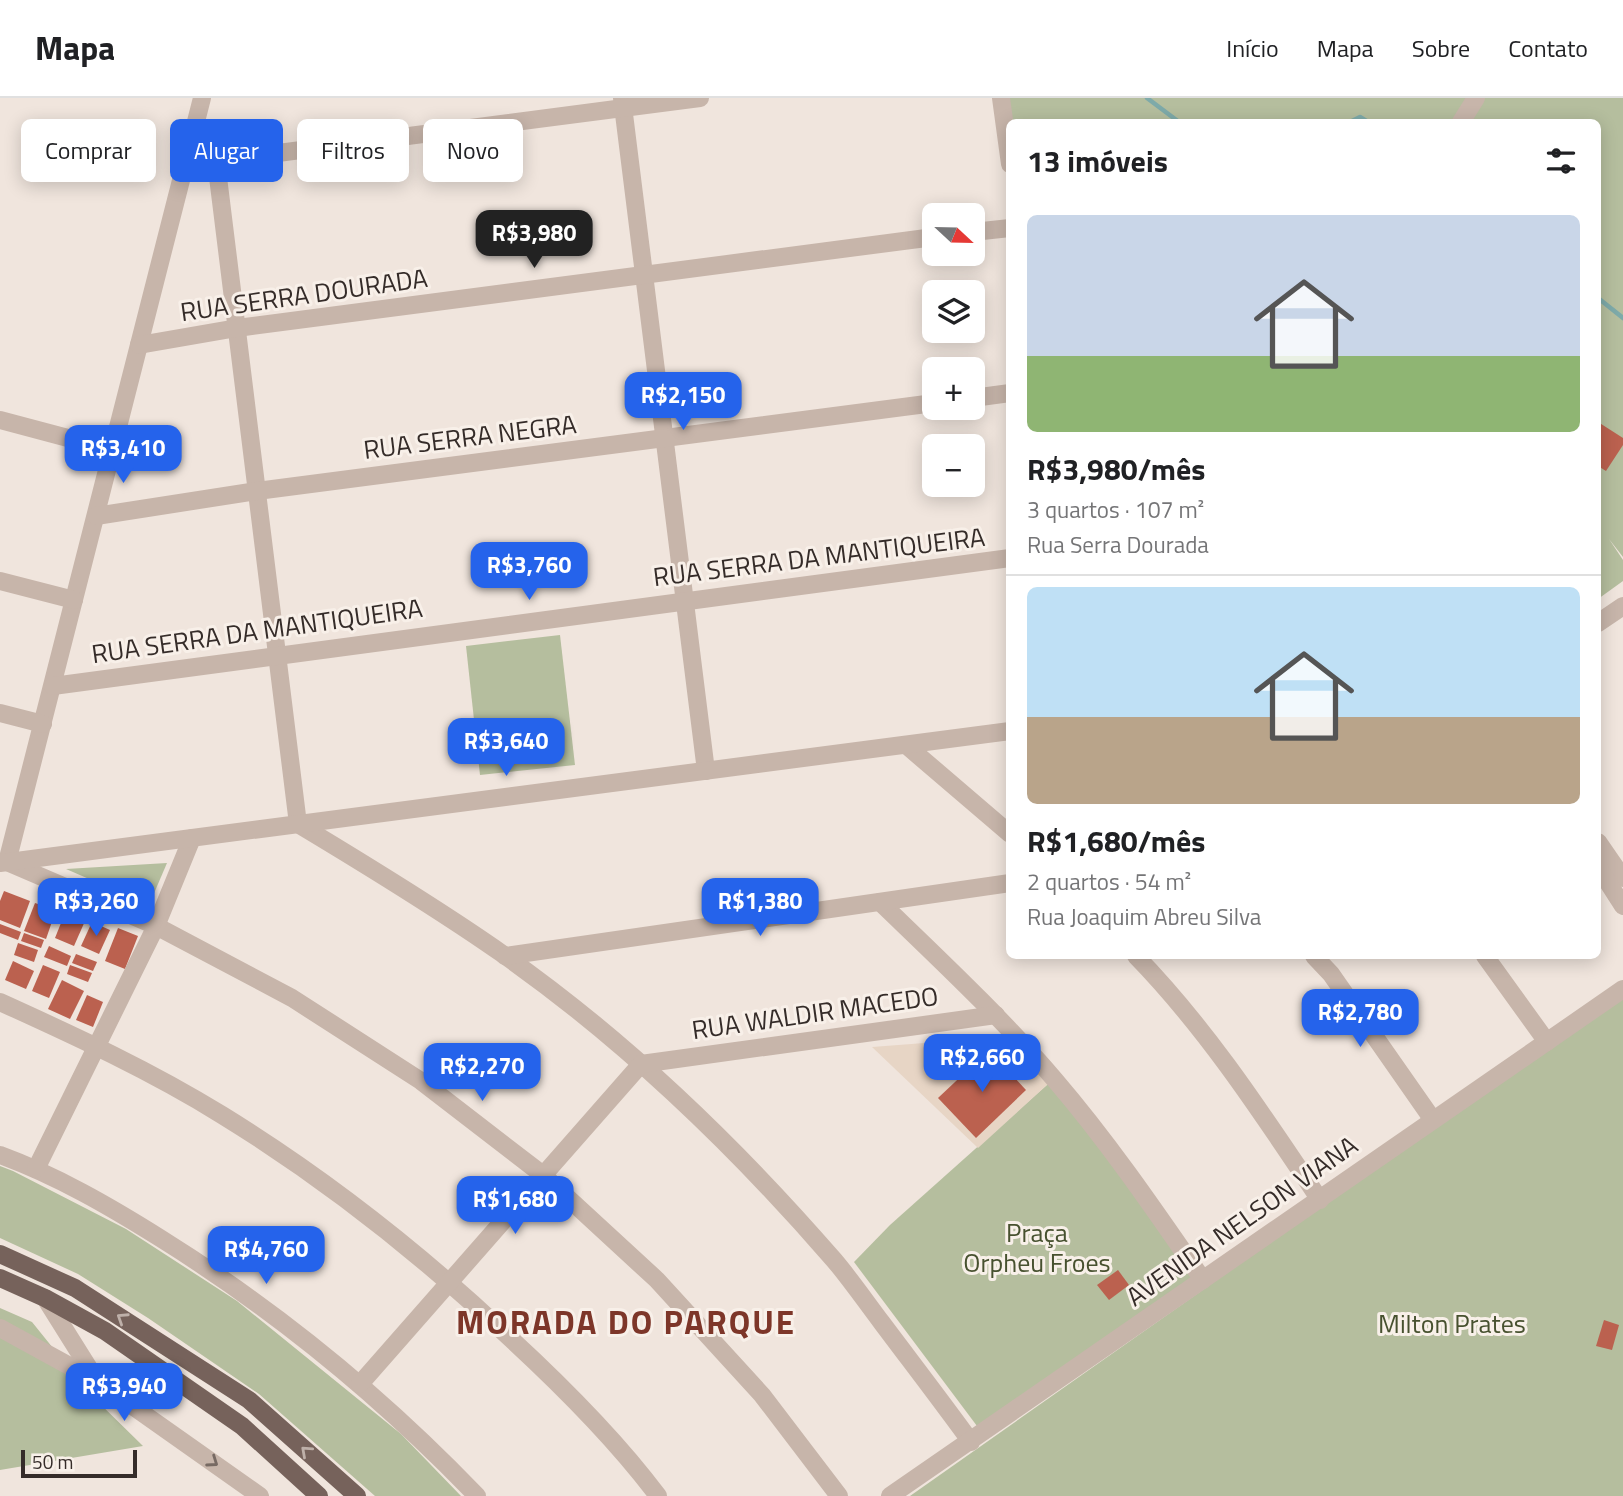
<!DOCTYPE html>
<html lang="pt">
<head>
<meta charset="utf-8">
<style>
  body { margin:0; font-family:"Titillium Web",sans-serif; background:#f2f2f2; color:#202124; height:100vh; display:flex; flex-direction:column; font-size:26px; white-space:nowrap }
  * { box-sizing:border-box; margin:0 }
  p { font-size:23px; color:#757577 }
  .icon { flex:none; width:38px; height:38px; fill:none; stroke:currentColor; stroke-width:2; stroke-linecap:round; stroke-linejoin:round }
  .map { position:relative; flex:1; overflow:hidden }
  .panel { position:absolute; left:1006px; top:21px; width:595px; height:840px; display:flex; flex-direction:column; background:#fff; border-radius:10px; box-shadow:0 4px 18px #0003 }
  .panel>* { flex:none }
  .hud { position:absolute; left:21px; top:21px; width:665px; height:63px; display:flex; gap:14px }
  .needle { width:46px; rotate:112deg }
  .controls { position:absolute; left:922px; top:105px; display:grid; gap:14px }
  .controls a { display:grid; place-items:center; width:63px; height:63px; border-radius:10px; background:#fff; box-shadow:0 4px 18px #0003; font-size:35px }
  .scale { position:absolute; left:21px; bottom:18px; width:116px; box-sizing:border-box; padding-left:7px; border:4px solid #352c29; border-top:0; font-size:19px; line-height:24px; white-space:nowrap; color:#352c29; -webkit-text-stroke:5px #f8f0e9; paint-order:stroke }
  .price { position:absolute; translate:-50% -60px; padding:0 16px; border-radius:14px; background:#2563eb; color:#fff; font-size:23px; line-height:46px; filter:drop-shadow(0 2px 4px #0008) }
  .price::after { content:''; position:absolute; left:50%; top:42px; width:21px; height:16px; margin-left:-10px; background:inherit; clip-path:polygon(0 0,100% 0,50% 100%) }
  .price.current { background:#222; color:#fff }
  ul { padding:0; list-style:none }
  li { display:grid; align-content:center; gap:14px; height:371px; padding:0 21px }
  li+li { border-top:2px solid #e0e0e0 }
  li span { display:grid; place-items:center; height:217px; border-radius:10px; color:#555 }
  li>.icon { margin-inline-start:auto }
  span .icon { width:126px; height:126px; fill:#fffc; stroke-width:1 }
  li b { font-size:30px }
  h2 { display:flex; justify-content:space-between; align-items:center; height:84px; padding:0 21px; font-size:30px }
  .chip { padding:0 24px; border-radius:10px; background:#fff; box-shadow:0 4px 18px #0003; font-size:24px; line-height:63px }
  .chip.current { background:#2563eb; color:#fff }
  header { display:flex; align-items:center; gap:42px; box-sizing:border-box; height:98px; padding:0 35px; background:#fff; border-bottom:2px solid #e0e0e0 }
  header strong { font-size:33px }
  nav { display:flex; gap:38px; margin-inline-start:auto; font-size:24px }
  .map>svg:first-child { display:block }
  .green { fill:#b5be9e }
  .plaza { fill:#e7d5c5 }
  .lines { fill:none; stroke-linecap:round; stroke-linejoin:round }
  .stream { stroke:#7eaaa9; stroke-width:4.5 }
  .building { fill:#bb614f }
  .minor { stroke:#c7b5aa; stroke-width:18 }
  .tertiary { stroke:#c7b5aa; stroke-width:18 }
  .primary { stroke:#76625b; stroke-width:18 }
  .oneway { stroke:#beb0a9 }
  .oneway2 { stroke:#776a63 }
  .labels { text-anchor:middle; stroke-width:6; stroke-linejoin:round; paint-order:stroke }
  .street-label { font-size:26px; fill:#352c29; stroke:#f8f0e9 }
  .park-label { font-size:26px; fill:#47512f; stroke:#f8f0e9 }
  .district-label { font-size:33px; font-weight:bold; letter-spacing:2px; fill:#7d3629; stroke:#f8f0e9 }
</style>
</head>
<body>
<header>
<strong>Mapa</strong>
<nav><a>Início</a><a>Mapa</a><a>Sobre</a><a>Contato</a></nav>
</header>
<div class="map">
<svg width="1623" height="1398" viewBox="0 0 1623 1398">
  <rect width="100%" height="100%" fill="#f0e5dd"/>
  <!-- green -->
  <g class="green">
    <path d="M1001,0H1623V459L1609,441L1623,462V483L1598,501V24H1010Z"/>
    <path d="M560,537L575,667L480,677L466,548Z"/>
    <path d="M167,765L149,807L66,771Z"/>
    <path d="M1623,896V1398H910Z"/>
    <path d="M1048,986L1130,1085L1196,1180L977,1328L854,1164L890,1127Z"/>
    <path d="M0,1068L13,1073L126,1131L237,1203L401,1336L461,1398H375L259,1296L148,1220L78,1176L0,1140Z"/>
    <path d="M0,1210L32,1224L90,1296L143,1348L0,1372Z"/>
  </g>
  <!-- plaza -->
  <path class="plaza" d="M1003,939L1048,986L978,1050L872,949Z"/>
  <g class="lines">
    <!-- stream -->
    <g class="stream">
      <path d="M1147,0L1179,24"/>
      <path d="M1350,24L1360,19L1368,24"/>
      <path d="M1598,200L1623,220"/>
    </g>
  </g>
  <!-- building -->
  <g class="building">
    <path d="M1598,324L1623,340V347L1606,373L1598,368Z"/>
    <path d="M4,793L30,803L20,830L0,822V803Z"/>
    <path d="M35,805L56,812L46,841L24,833Z"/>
    <path d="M65,815L85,823L74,848L55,840Z"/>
    <path d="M92,824L110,832L99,856L81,848Z"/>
    <path d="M0,826L21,834L18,842L0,835Z"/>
    <path d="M118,830L138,838L125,871L105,863Z"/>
    <path d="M24,835L44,842L41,850L21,843Z"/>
    <path d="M18,845L38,852L34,864L14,857Z"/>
    <path d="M49,848L71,858L67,868L44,859Z"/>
    <path d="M76,856L97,864L93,873L72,865Z"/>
    <path d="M13,863L34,873L26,891L5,882Z"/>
    <path d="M43,867L60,874L49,900L32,893Z"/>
    <path d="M70,867L92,875L88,884L67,876Z"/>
    <path d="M62,882L84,893L70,921L48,911Z"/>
    <path d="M87,897L103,904L93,929L76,922Z"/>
    <path d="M989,952L1026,992L976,1040L938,1000Z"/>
    <path d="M1118,1172L1129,1187L1109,1202L1097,1187Z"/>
    <path d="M1604,1222L1619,1227L1612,1252L1596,1248Z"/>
  </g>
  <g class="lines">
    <!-- minor -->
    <g class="minor">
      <path d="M202,0L7,764L156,828L292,900L421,983L543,1077L657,1182L762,1297L839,1398"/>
      <path d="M622,0L706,673"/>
      <path d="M1001,0L1010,66"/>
      <path d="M1461,24L1476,0"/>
      <path d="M216,63L298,726C368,768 437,810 504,857C626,943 736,1049 834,1162C851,1182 866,1204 882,1225C912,1265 942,1304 971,1344"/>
      <path d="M184,71L216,63L700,0"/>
      <path d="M973,134L1010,130"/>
      <path d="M139,247L237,230L934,139"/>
      <path d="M973,300L1010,295"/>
      <path d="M0,322L113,352"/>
      <path d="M96,418L257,393L934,305"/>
      <path d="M0,483L74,502"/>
      <path d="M1598,525L1623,508"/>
      <path d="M53,588L1010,460"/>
      <path d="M0,615L43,626"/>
      <path d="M906,647L1010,736"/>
      <path d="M880,804C940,862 1001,919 1055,982C1109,1045 1156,1114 1203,1182"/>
      <path d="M505,858L1010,785"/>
      <path d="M1136,858C1207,931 1263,1017 1320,1102"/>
      <path d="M1314,858L1331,876L1433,1022"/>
      <path d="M1485,858L1547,944"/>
      <path d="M0,904C75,938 151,973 222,1017C326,1081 421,1156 510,1240C561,1287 617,1343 658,1398"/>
      <path d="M0,1057C57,1078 109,1108 160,1140C277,1213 382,1299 477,1398"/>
      <path d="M36,1071L156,828L192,740"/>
      <path d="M45,1200L97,1283L260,1398"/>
      <path d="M0,1230L95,1282"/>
      <path d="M360,1286L641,966L996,917"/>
      <path d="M890,1398L1623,891"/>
    </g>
    <!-- tertiary -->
    <g class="tertiary">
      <path d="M1598,744L1623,780"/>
      <path d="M0,765L1010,633"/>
      <path d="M1598,769L1623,808"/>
    </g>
    <!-- primary -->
    <g class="primary">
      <path d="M0,1156L75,1190L249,1302L357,1398"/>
      <path d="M0,1180L45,1200L105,1233L242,1328L319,1398"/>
    </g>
  </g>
  <!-- one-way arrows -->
  <defs><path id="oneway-chevron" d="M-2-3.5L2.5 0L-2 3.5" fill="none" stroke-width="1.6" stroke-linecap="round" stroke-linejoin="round" transform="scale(1.75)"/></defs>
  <g class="oneway">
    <use href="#oneway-chevron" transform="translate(122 1220) rotate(-147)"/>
    <use href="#oneway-chevron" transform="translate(306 1353) rotate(-138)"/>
  </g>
  <use class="oneway2" href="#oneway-chevron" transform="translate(213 1364) rotate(35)"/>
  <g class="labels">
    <!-- street labels -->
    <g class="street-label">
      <text transform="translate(304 197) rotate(-8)" y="9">RUA SERRA DOURADA</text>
      <text transform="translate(470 339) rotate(-7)" y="9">RUA SERRA NEGRA</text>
      <text transform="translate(819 459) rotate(-7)" y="9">RUA SERRA DA MANTIQUEIRA</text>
      <text transform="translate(257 533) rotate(-8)" y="9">RUA SERRA DA MANTIQUEIRA</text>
      <text transform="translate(815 915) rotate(-8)" y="9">RUA WALDIR MACEDO</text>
      <text transform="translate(1242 1123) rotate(-35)" y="9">AVENIDA NELSON VIANA</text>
    </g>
    <!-- park labels -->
    <g class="park-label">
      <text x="1037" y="1144">Praça<tspan x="1037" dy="30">Orpheu Froes</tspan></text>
      <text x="1452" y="1235">Milton Prates</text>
    </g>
    <!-- district labels -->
    <g class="district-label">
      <text x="626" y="1236">MORADA DO PARQUE</text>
    </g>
  </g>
</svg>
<div class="controls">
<a><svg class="needle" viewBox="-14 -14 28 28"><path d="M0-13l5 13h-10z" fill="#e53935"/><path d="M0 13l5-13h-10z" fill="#757577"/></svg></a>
<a><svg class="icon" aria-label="layers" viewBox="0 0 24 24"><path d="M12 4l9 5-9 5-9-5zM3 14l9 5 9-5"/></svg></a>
<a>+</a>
<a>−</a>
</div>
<div class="scale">50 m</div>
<b class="price current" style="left:534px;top:172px">R$3,980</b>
<b class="price" style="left:683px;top:334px">R$2,150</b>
<b class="price" style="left:123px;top:387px">R$3,410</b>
<b class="price" style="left:529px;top:504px">R$3,760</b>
<b class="price" style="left:506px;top:680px">R$3,640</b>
<b class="price" style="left:96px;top:840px">R$3,260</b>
<b class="price" style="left:760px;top:840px">R$1,380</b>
<b class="price" style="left:1360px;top:951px">R$2,780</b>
<b class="price" style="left:982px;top:996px">R$2,660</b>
<b class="price" style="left:482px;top:1005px">R$2,270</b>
<b class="price" style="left:515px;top:1138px">R$1,680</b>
<b class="price" style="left:266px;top:1188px">R$4,760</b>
<b class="price" style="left:124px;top:1325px">R$3,940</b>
<div class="hud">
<a class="chip">Comprar</a>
<a class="chip current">Alugar</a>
<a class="chip">Filtros</a>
<a class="chip">Novo</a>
</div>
<section class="panel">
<h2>13 imóveis<svg class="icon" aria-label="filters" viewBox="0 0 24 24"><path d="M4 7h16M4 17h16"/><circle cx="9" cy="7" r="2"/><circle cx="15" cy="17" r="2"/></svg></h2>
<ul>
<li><span style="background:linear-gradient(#c9d6e8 65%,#8fb573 0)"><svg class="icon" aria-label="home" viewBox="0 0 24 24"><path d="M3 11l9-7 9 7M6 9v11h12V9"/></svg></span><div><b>R$3,980/mês</b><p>3 quartos · 107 m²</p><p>Rua Serra Dourada</p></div></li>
<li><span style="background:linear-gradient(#bfe0f5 60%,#b9a48a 0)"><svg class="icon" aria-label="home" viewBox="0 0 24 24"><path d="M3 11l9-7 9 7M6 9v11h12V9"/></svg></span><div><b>R$1,680/mês</b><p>2 quartos · 54 m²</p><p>Rua Joaquim Abreu Silva</p></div></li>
</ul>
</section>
</div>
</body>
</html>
